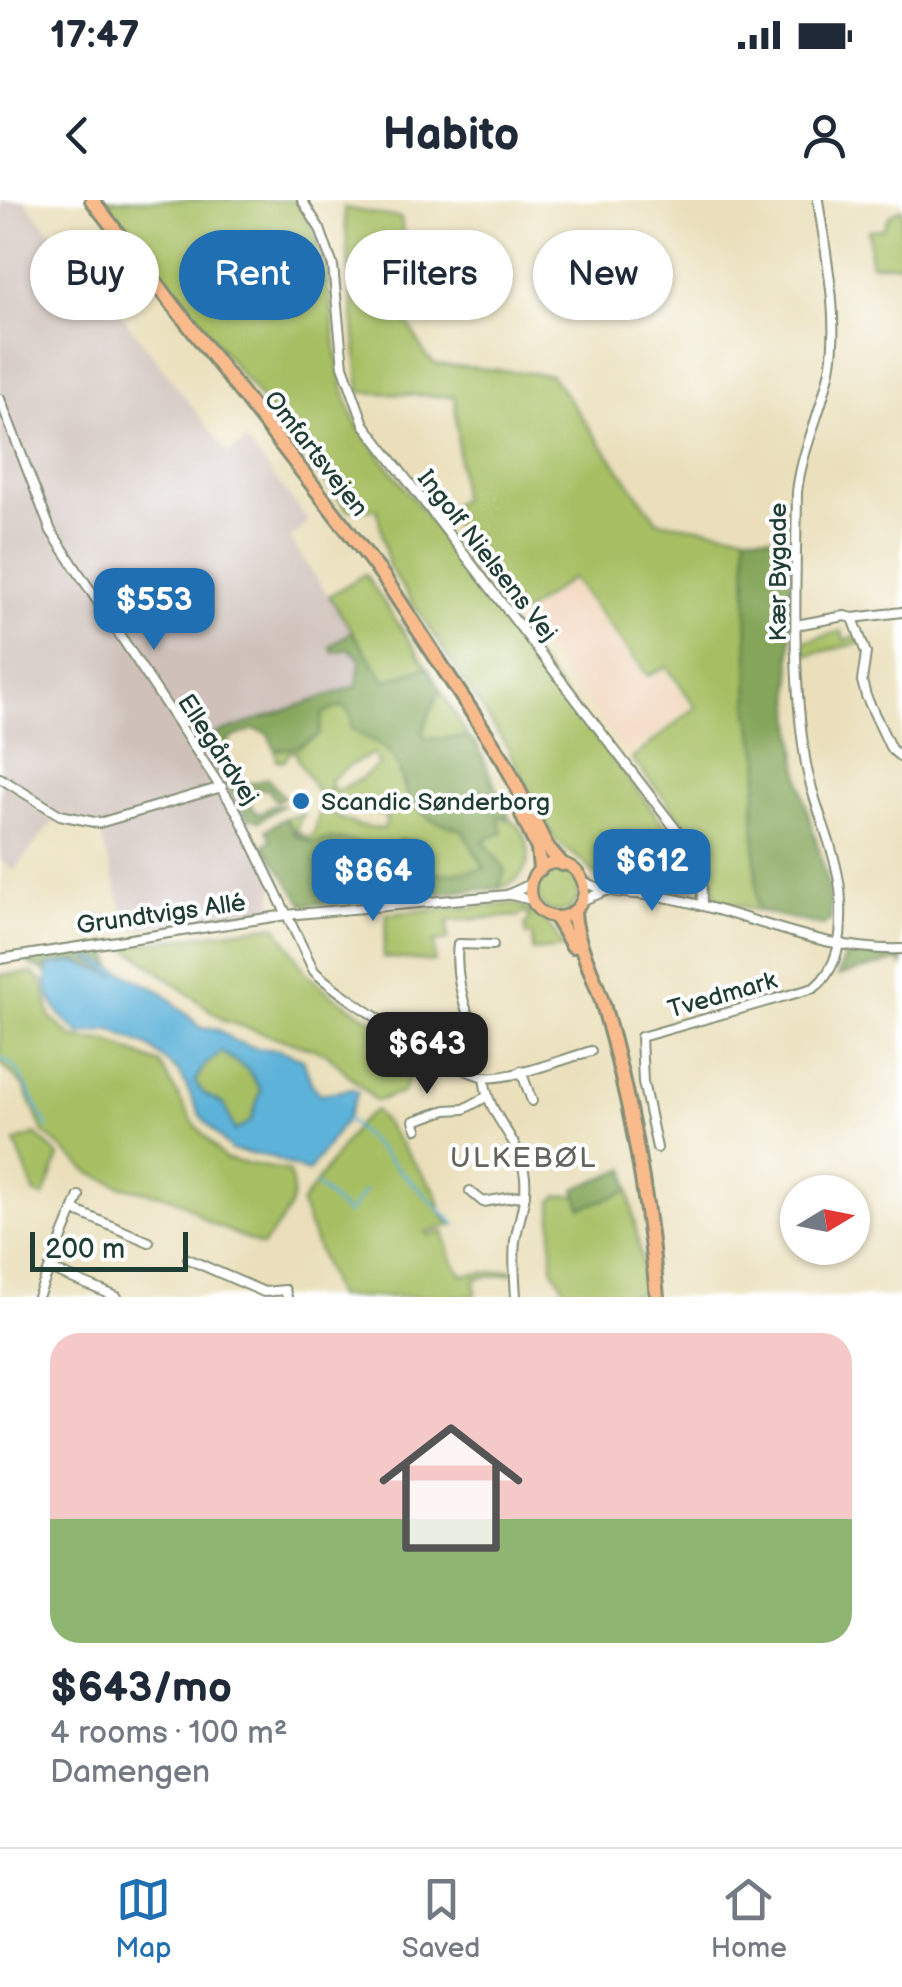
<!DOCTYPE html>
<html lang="en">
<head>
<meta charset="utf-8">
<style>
  body { margin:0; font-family:"Balsamiq Sans",sans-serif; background:#f2f2f3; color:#1f2937; height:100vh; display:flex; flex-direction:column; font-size:38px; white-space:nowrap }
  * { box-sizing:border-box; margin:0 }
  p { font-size:32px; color:#747a83 }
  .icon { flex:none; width:55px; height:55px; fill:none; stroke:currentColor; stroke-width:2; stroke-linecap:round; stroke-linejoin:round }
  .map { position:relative; height:1097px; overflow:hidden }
  .sheet { display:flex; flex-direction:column; background:#fff; flex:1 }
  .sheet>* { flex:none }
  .top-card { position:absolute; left:30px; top:30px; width:842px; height:90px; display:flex; gap:20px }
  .needle { width:65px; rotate:80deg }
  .buttons { position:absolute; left:780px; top:975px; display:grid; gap:20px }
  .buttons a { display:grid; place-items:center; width:90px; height:90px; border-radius:50%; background:#fff; box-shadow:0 2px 8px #0004; font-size:50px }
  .scale { position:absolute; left:30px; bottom:25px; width:158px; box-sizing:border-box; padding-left:10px; border:5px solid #1f3d34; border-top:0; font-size:28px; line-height:35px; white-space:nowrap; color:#1f3d34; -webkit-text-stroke:8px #fff; paint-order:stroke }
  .price { position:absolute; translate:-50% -85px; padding:0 22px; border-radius:20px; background:#1f6fb2; color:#fff; font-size:32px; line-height:65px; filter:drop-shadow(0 2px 5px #0008) }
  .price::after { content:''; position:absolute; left:50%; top:60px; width:30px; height:22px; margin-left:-15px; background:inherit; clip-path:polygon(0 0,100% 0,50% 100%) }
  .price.selected { background:#222; color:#fff }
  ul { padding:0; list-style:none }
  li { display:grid; align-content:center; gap:20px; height:530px; padding:0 50px }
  li span { display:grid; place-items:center; height:310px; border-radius:30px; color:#555 }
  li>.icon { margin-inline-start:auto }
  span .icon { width:180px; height:180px; fill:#fffc; stroke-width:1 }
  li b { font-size:42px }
  .pill { padding:0 35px; border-radius:45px; background:#fff; box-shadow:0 2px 8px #0004; font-size:35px; line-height:90px }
  .pill.selected { background:#1f6fb2; color:#fff }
  .status { display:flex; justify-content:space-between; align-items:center; height:70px; padding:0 50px; background:#fff; direction:ltr }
  .status svg { height:28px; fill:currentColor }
  header { display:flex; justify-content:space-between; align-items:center; height:130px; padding:0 50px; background:#fff; font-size:45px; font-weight:600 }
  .menu { display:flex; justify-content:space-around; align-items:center; height:140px; border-top:2px solid #e0e1e3; background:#fff; font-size:28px; color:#747a83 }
  .menu a { display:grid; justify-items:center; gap:5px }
  .menu .selected { color:#1f6fb2 }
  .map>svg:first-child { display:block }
  .built { fill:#f2d5bd }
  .industrial { fill:#cfc1ba }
  .green { fill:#a7bf64; stroke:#637e4c; stroke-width:2.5 }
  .forest { fill:#85a65a; stroke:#527247; stroke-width:2.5 }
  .water { fill:#5db2d9; stroke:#3e7886; stroke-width:2.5; fill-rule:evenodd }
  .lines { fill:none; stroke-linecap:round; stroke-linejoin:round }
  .stream { stroke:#5db2d9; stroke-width:2.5 }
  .minor-casing { stroke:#848e77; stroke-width:12 }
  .major-casing { stroke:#848e77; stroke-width:15 }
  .highway-casing { stroke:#848e77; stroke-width:18 }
  .minor { stroke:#fff; stroke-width:8 }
  .major { stroke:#fabb8c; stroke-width:10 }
  .highway { stroke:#fabb8c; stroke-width:12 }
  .poi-dot { fill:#1f6fb2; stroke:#fff; stroke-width:4 }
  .labels { text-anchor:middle; stroke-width:8; stroke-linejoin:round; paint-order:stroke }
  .street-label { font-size:25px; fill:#1f3d34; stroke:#fff }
  .poi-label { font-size:25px; fill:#1f3d34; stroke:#fff; text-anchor:start }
  .neighbourhood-label { font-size:28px; letter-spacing:2.5px; fill:#65655e; stroke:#fff }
</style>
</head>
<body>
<div class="status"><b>17:47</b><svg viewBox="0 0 49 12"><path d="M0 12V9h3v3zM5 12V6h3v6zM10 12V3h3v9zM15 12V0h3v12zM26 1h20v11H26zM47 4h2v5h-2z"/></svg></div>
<header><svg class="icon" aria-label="back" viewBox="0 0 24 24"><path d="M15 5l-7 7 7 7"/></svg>Habito<svg class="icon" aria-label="person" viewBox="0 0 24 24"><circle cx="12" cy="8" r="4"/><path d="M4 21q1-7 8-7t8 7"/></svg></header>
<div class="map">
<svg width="902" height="1097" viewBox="0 0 902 1097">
  <rect width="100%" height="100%" fill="#fff"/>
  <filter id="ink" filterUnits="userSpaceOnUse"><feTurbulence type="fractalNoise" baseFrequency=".01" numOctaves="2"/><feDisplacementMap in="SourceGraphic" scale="20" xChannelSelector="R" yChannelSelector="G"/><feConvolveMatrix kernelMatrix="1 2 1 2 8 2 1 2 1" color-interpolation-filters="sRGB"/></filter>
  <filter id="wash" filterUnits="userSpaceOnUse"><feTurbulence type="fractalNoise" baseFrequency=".0048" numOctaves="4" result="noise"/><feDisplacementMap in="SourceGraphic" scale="40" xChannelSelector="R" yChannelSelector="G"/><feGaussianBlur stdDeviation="2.25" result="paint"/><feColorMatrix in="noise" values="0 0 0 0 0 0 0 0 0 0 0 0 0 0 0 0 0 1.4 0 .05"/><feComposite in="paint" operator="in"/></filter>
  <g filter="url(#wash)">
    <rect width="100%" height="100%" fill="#eadfba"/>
    <!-- built -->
    <path class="built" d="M569,382L647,482L662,471L690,507L628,555L522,419Z"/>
    <!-- industrial -->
    <path class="industrial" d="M0,0H25L52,34H77L103,69L99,85L228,253L247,242L309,321L290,339L352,431L332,446L350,449L360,459L358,485L305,502L280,515L198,540L248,618L276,674L272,705L264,711L129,730L99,630L73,627L55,619L14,671L0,660Z"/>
    <!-- green -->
    <g class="green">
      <path d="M105,0H294C349,73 319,149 358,227L681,647L692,668L694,688L679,691L599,678L582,661L554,640L507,547L389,367L377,309L347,310Z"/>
      <path d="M344,8L401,18L407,66L379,69L426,156L435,164L551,175L657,321L746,334L749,512L760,560L754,610L757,705L760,711L716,699C710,643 666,602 632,559L696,507L667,467L648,476L572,378L521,415L443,310L461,299L455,197L360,192Z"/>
      <path d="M902,8V64H870L869,30L883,29L890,15Z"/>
      <path d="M365,374L427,467L385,481L329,396Z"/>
      <path d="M842,431L844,440L858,435L861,443L803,456L801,442Z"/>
      <path d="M440,489L468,537L426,539L422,532Z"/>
      <path d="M344,506L396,560L406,593L429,619L462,629L485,670C465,672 443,677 423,671C404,665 387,650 367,645C327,635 314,662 285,618L303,614L296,630L308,638L314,634L322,602H325L331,611L336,612V617L359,626L384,629L387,617L363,608L339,605L337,610L332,608L327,599L329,589L333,587L336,591L359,580L379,565L373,554L350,565L330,580L332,585L321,598L297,558V552L289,553L285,561L277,560L275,550L298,547L323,513Z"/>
      <path d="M497,617C532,618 545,677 499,688L505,670L482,640L502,633Z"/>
      <circle cx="558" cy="691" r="21"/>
      <path d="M513,704C535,708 554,728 563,748L533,751L532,735H526L525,725L530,717L525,712L519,716L448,721V740L434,742L435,762L383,757L387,714Z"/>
      <path d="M276,725L306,773L332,795L421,851L402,893L376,901L326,853L225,821L125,746Z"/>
      <path d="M32,773L43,782L50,817L73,838L109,842L160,864L193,922L225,959L288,971C303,1005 281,1020 262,1046L208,1022L188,1006L170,997L123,987L90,973L43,932L24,886L0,863V775Z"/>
      <path d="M221,852L247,869L261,890L251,921L235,931L224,905L203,893L195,882L204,866Z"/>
      <path d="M375,910L436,992L442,1014L453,1025L426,1032L427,1035L444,1032L451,1058L462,1075L513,1070V1073L475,1079L476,1094L470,1097H336L301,1004L358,924Z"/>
      <path d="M36,934L59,956L44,997L35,994L15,942Z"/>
      <path d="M629,991L647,1091L624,1097H569L552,1067V1001L558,996L577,995L581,1008Z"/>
    </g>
    <!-- forest -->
    <g class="forest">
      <path d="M746,334L791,339C792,419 786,499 800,578C808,627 831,670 831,720L823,726L760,711L757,705L754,610L760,560L749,512Z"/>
      <path d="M352,431L385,481L427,467L440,489L422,532L426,539L468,537L477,545L509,617H498L503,633L483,640L505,670L499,688L304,705L264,646L271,639L266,630L285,618L297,637L312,643C336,633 366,645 389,654L398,641C412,640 419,639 426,653L422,671L440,674L485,669L462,630L429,619L411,603L396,560L387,549L350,528L352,518L344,506L323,513L319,535L298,547L275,550L268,534L254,529L229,539C220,571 232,595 267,578L284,597L276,601L268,589H257L251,593L249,601L255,612L261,614L272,605H283L259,621L248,618L198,540C252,523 304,503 357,486L360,459L350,449L333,452L331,446Z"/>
      <path d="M108,747L114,776L76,760L47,765L45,771L31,765L26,759Z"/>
      <path d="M845,755H902V765L899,760L838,776Z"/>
      <path d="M626,968L629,991L581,1008L575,989Z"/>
    </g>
    <!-- water -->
    <path class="water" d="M90,756L162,792L201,828L219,830L234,841L255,848L280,850L303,859L311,883L320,894L352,889L358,892L347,918L308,972L272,957L231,950L200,915L180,873L150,847L111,830L80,834C60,817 40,795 49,766L77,762L117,776L86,757ZM221,852L247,869L261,890L251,921L235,931L224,905L203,893L195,882L204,866Z"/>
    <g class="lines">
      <!-- stream -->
      <g class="stream">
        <path d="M0,857L17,869L48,928"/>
        <path d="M347,919L456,1025"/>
        <path d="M315,984L347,1014L365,991"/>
      </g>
    </g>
  </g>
  <g filter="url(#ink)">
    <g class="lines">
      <!-- minor casing -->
      <g class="minor-casing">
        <g id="minor">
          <path d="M302,0L320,29L333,66L343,166L364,224L688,645L701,671L702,705"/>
          <path d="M0,199L51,331L237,612L314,771C337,794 455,872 485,877C506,881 567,858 591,851"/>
          <path d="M853,418L902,412"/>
          <path d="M796,425L845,416L853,418L866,453L862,481L866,496L891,549L902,558"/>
          <path d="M0,578L60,615L99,623L222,587"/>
          <path d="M583,681C610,697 644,692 674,699C750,714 822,752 902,749"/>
          <path d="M511,695L532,700"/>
          <path d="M583,700L606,691"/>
          <path d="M0,759L286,715L507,695L531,684"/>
          <path d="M434,852L469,818C461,795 455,768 458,744L493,745"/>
          <path d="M521,871L532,901"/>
          <path d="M484,877C488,918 516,932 524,971C529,994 519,1018 515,1041C513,1059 515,1079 516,1097"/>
          <path d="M417,929L414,921L446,910L464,909L486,897"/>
          <path d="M657,948L643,882L641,837L814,788C839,768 842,736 841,705C841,655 812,608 805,558C791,470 796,380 797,292C802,247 824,207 831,164C839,113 825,51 818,0"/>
          <path d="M470,991L483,1002L525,995"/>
          <path d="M74,1010L149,1042"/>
          <path d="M188,1059L264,1092L285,1090L287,1097"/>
          <path d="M50,1069L117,1097"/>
          <path d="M38,1097L79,996"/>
        </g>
      </g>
      <!-- major casing -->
      <g class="major-casing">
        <circle id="major" cx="557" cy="690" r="27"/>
      </g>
      <!-- highway casing -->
      <g class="highway-casing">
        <g id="highway">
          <path d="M92,0L383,376L504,561L547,647L562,664"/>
          <path d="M522,615L538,649L540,669"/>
          <path d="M574,712C576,745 595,776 604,808C631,902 648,999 657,1097"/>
          <path d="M556,718L573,746"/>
        </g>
      </g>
      <!-- minor -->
      <use href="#minor" class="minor"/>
      <!-- major -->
      <use href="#major" class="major"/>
      <!-- highway -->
      <use href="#highway" class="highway"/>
    </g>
  </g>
  <!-- markers -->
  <circle class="poi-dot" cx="301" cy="601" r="10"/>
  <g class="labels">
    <!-- street labels -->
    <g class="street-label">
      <text transform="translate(317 253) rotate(52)" y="9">Omfartsvejen</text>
      <text transform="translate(488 355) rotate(52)" y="9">Ingolf Nielsens Vej</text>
      <text transform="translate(777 372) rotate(-90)" y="9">Kær Bygade</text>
      <text transform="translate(219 549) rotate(57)" y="9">Ellegårdvej</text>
      <text transform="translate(161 713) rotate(-8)" y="9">Grundtvigs Allé</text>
      <text transform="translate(722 794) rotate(-16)" y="9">Tvedmark</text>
    </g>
    <!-- poi labels -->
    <g class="poi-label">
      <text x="321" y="610">Scandic Sønderborg</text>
    </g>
    <!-- neighbourhood labels -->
    <g class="neighbourhood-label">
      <text x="524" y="967">ULKEBØL</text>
    </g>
  </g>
</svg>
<div class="buttons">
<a><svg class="needle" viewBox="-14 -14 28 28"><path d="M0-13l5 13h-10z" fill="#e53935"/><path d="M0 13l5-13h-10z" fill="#747a83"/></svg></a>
</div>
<div class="scale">200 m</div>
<b class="price" style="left:154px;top:453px">$553</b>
<b class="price" style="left:652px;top:714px">$612</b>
<b class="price" style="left:373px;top:724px">$864</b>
<b class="price selected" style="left:427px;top:897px">$643</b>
<div class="top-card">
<a class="pill">Buy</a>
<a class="pill selected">Rent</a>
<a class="pill">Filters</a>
<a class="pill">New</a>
</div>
</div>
<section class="sheet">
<ul>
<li><span style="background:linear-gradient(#f6c9c9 60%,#8fb573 0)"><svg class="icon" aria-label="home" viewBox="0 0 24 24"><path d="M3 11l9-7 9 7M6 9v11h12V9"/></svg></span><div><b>$643/mo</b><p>4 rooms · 100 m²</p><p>Damengen</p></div></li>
</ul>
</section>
<nav class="menu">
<a class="selected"><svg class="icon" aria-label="map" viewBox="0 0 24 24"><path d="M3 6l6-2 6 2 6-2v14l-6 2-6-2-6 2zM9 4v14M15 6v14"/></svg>Map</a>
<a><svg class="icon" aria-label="saved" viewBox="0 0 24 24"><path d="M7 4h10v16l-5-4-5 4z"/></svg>Saved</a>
<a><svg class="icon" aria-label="home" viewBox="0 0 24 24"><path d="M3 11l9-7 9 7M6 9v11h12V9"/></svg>Home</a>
</nav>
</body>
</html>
